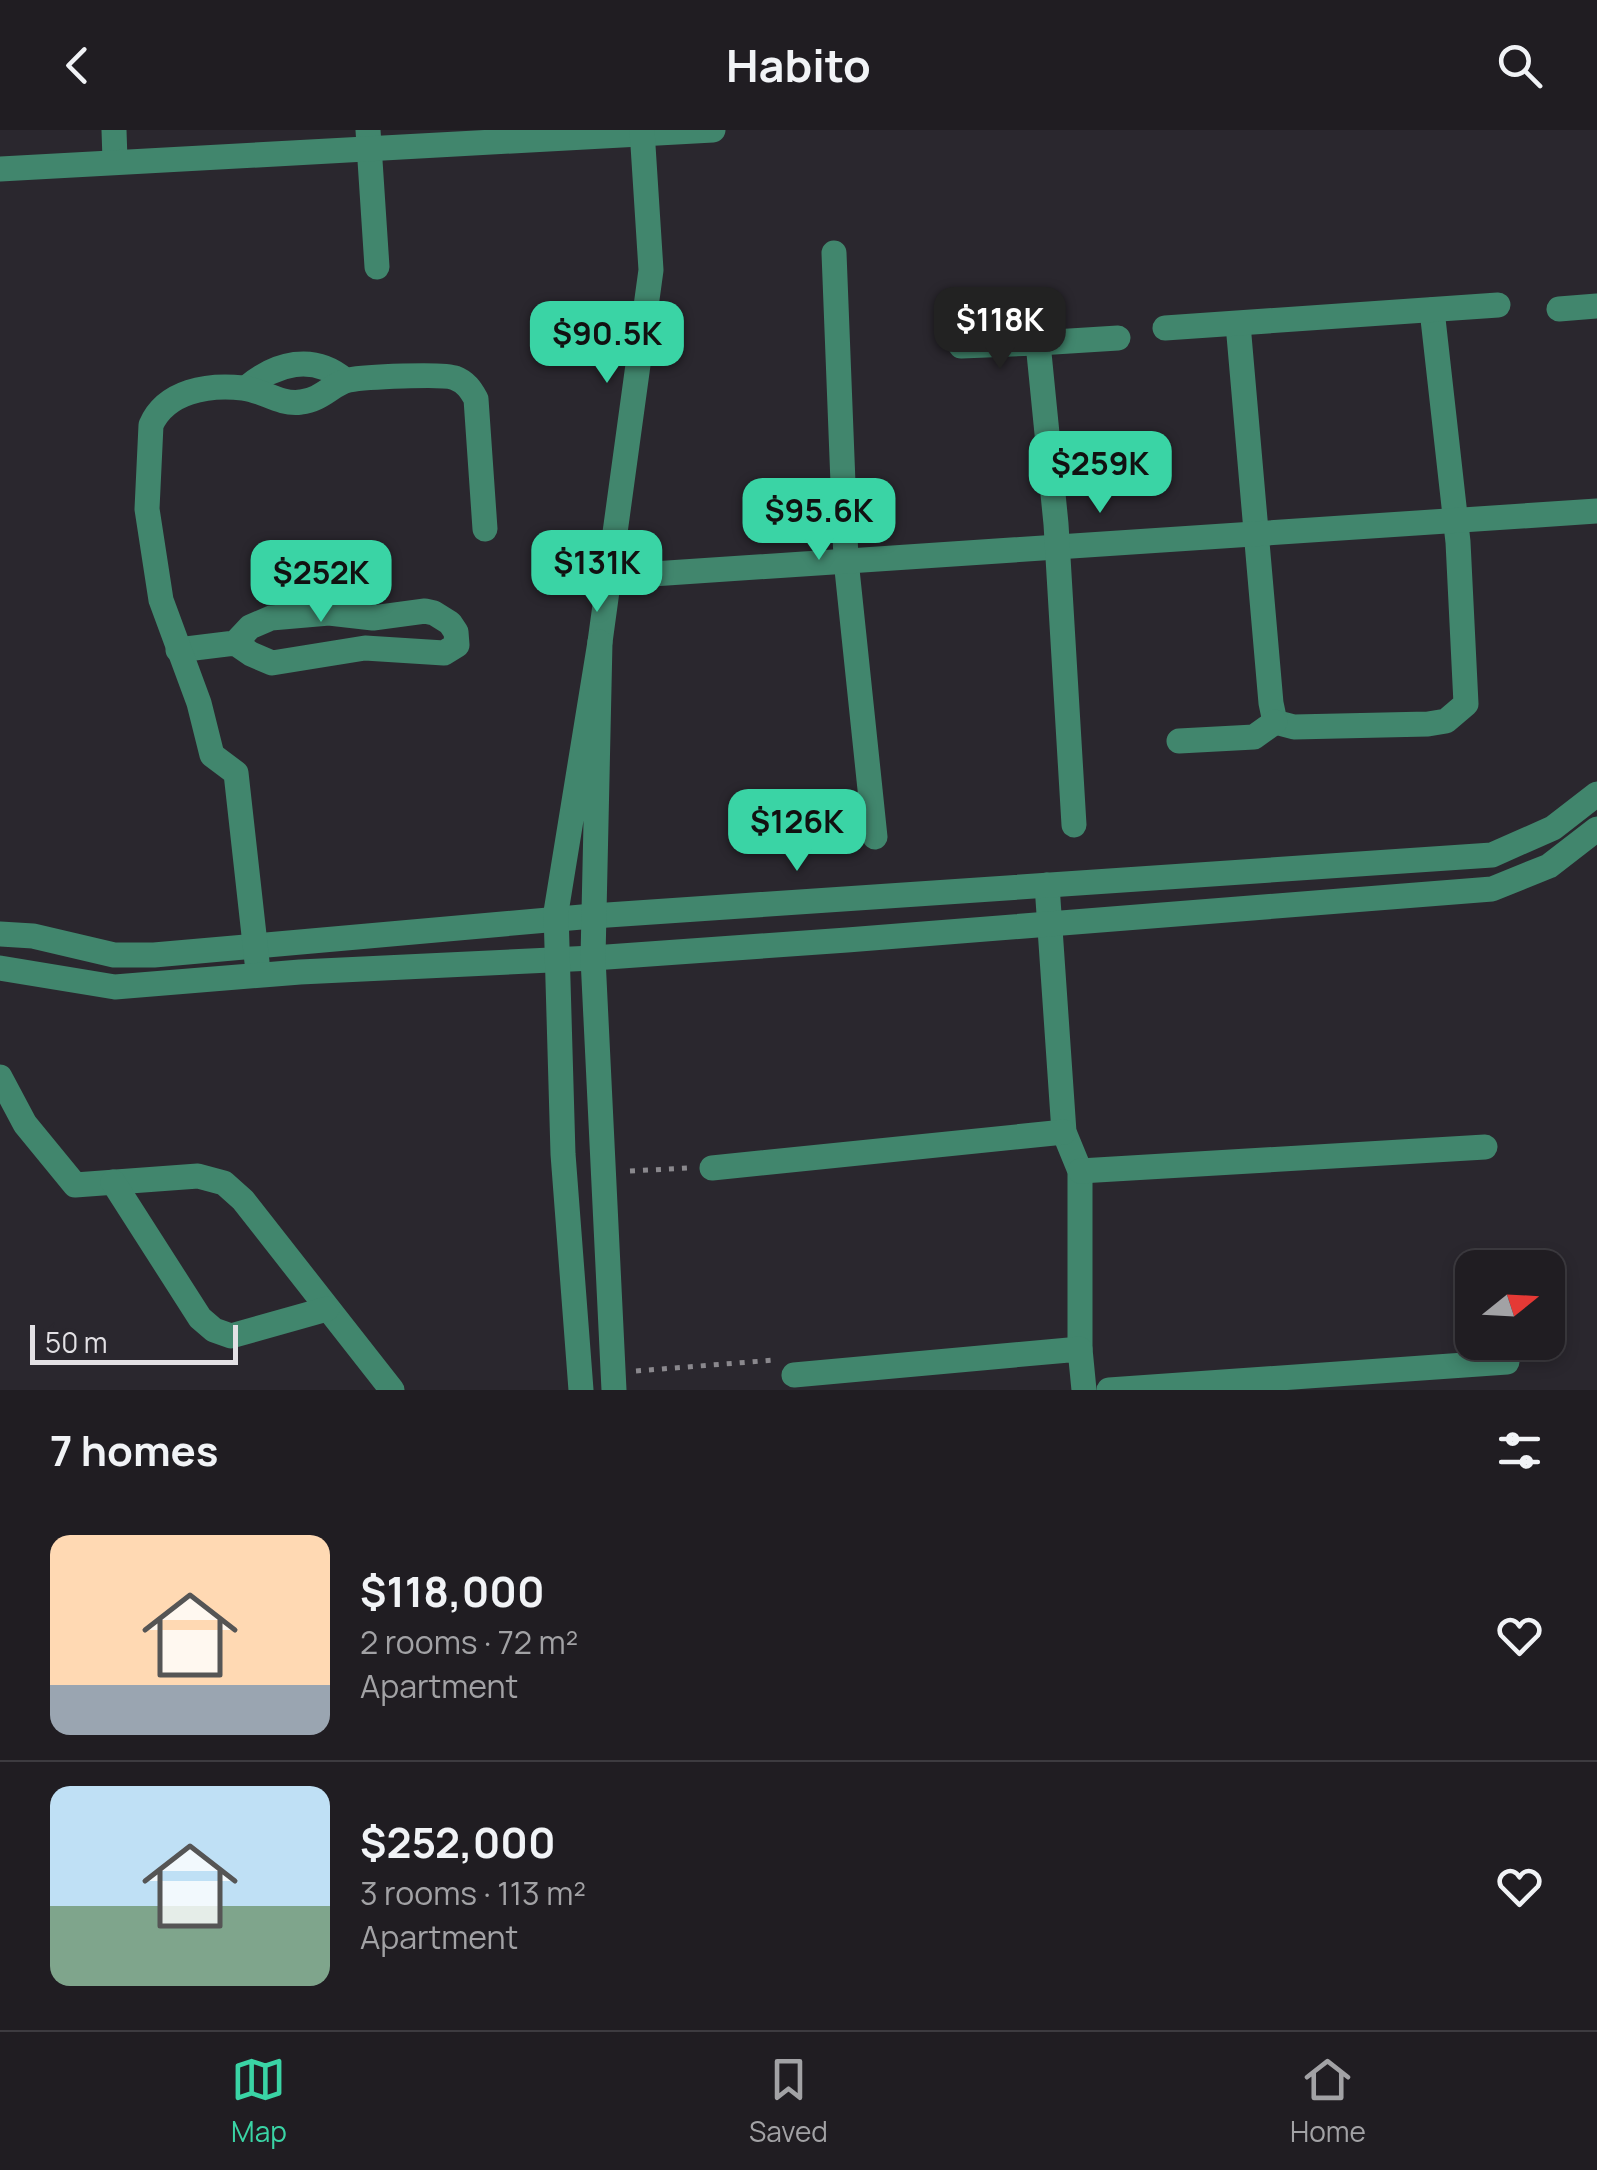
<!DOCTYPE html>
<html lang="en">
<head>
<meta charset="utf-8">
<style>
  body { margin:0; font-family:Manrope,sans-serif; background:#28262a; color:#f1f3f6; height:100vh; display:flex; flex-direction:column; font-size:38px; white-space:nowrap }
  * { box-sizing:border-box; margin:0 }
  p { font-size:32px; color:#a2a2a5 }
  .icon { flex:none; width:55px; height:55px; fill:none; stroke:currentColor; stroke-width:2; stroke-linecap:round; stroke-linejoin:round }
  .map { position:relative; height:1260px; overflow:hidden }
  .sheet { display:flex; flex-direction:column; background:#201d22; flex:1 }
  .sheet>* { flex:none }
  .needle { width:65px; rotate:72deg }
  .controls { position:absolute; left:1455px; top:1120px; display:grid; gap:20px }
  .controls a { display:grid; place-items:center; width:110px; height:110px; border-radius:20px; background:#201d22; box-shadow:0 5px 15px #0003,0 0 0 2px #3d3b40; font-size:50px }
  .scale { position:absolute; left:30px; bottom:25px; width:208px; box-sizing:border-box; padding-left:10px; border:5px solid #e3e1e5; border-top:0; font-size:28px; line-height:35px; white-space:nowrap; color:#e3e1e5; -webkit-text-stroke:8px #2a272e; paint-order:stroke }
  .price { position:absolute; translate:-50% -85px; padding:0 22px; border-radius:20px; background:#3ad4a5; color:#111; font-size:32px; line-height:65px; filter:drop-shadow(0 2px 5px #0008) }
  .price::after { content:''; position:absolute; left:50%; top:60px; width:30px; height:22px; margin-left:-15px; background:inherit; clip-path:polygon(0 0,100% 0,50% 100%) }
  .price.on { background:#222; color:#fff }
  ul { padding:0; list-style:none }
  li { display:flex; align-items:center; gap:30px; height:250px; padding:0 50px }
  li+li { border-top:2px solid #3d3b40 }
  li span { display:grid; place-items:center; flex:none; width:280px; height:200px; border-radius:20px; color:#555 }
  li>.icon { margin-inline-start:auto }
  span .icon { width:120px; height:120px; fill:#fffc; stroke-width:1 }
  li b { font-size:42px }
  h2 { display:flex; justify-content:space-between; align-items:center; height:120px; padding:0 50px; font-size:42px }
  header { display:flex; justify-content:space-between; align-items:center; height:130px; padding:0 50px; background:#201d22; font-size:45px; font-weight:700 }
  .dock { display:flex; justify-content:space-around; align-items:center; height:140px; border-top:2px solid #3d3b40; background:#201d22; font-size:28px; color:#a2a2a5 }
  .dock a { display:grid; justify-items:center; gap:5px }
  .dock .on { color:#3ad4a5 }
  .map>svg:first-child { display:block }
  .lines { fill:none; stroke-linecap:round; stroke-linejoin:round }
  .path { stroke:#8a888d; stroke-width:5; stroke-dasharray:5 8; stroke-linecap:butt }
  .minor { stroke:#41866d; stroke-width:25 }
</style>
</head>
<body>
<header><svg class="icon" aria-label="back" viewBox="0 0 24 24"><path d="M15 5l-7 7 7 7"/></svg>Habito<svg class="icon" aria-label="search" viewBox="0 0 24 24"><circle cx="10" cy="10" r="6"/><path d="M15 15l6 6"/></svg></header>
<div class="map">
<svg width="1597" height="1260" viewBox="0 0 1597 1260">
  <rect width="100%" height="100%" fill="#2a272e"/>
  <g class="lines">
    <!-- path -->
    <g class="path">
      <path d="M630,1041L689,1038"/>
      <path d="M636,1241L775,1230"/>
    </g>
    <!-- minor -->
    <g class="minor">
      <path d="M114,0L115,30"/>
      <path d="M368,0L377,137"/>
      <path d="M0,39L713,0"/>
      <path d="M834,123L846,430L875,707"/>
      <path d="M1559,179L1597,176"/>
      <path d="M1238,194L1271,573L1275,592L1294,597L1428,594L1446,591L1466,574L1458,412L1432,180"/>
      <path d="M1165,198L1498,175"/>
      <path d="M961,216L1038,213"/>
      <path d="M246,258C276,233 313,223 345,250"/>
      <path d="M608,447L1597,381"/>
      <path d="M600,512L651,140L642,0"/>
      <path d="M178,520L235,513L250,497L271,488L329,483L373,488L425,481L434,483L450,493L456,502L457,515L444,523L365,518L272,533L251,524L235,513"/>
      <path d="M1179,611L1254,607L1275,592"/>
      <path d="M1074,695L1056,394L1038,213L1118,208"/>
      <path d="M1047,755L1064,1002L1080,1041V1219"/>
      <path d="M0,804L33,806L114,825H154L593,786L1492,725L1553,698L1597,664"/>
      <path d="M257,832L236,643L212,625L199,573L161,470L147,379L151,295C166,261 208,254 243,258C263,260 279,275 301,272C322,270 333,253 349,250C364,247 443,243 455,248C466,252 471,260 476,269L485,399"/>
      <path d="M0,838L115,857L300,842L593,828L847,810L1492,759L1549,736L1597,699"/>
      <path d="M0,947L25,994L75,1055L198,1046L224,1053L243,1070L392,1260"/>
      <path d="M712,1038L1064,1002"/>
      <path d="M1080,1041L1485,1017"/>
      <path d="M113,1052L200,1188L214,1200L231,1206L327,1179"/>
      <path d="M794,1245L1080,1219L1084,1260"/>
      <path d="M581,1260L563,1024L556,782L600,512L593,828L614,1260"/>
      <path d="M1109,1260L1507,1232"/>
    </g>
  </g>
</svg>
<div class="controls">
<a><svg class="needle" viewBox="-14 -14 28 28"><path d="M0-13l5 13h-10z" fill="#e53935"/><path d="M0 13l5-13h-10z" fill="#a2a2a5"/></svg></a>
</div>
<div class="scale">50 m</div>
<b class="price on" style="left:1000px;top:242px">$118K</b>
<b class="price" style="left:607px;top:256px">$90.5K</b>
<b class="price" style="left:1100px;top:386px">$259K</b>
<b class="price" style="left:819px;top:433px">$95.6K</b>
<b class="price" style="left:597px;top:485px">$131K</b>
<b class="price" style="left:321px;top:495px">$252K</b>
<b class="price" style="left:797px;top:744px">$126K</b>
</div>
<section class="sheet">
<h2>7 homes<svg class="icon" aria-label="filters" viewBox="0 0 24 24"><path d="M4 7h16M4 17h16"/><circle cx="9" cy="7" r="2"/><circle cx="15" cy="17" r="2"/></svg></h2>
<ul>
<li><span style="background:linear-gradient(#ffd9b3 75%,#9aa5b1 0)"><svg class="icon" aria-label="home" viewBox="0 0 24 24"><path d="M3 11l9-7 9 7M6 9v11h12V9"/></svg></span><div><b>$118,000</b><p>2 rooms · 72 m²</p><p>Apartment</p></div><svg class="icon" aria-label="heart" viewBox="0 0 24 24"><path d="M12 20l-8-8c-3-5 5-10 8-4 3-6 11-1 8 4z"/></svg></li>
<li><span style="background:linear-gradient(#bfe0f5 60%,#7fa58c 0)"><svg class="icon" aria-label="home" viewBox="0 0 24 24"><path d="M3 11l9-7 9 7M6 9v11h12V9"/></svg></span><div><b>$252,000</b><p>3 rooms · 113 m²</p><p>Apartment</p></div><svg class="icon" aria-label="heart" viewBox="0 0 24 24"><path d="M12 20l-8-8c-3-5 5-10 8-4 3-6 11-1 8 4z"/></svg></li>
</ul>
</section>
<nav class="dock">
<a class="on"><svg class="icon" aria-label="map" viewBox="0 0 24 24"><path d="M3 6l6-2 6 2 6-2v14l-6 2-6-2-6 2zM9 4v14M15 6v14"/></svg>Map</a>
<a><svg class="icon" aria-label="saved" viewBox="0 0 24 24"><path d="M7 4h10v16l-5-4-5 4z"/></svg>Saved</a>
<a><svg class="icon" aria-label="home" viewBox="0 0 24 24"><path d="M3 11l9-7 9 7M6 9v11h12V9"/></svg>Home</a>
</nav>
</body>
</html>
